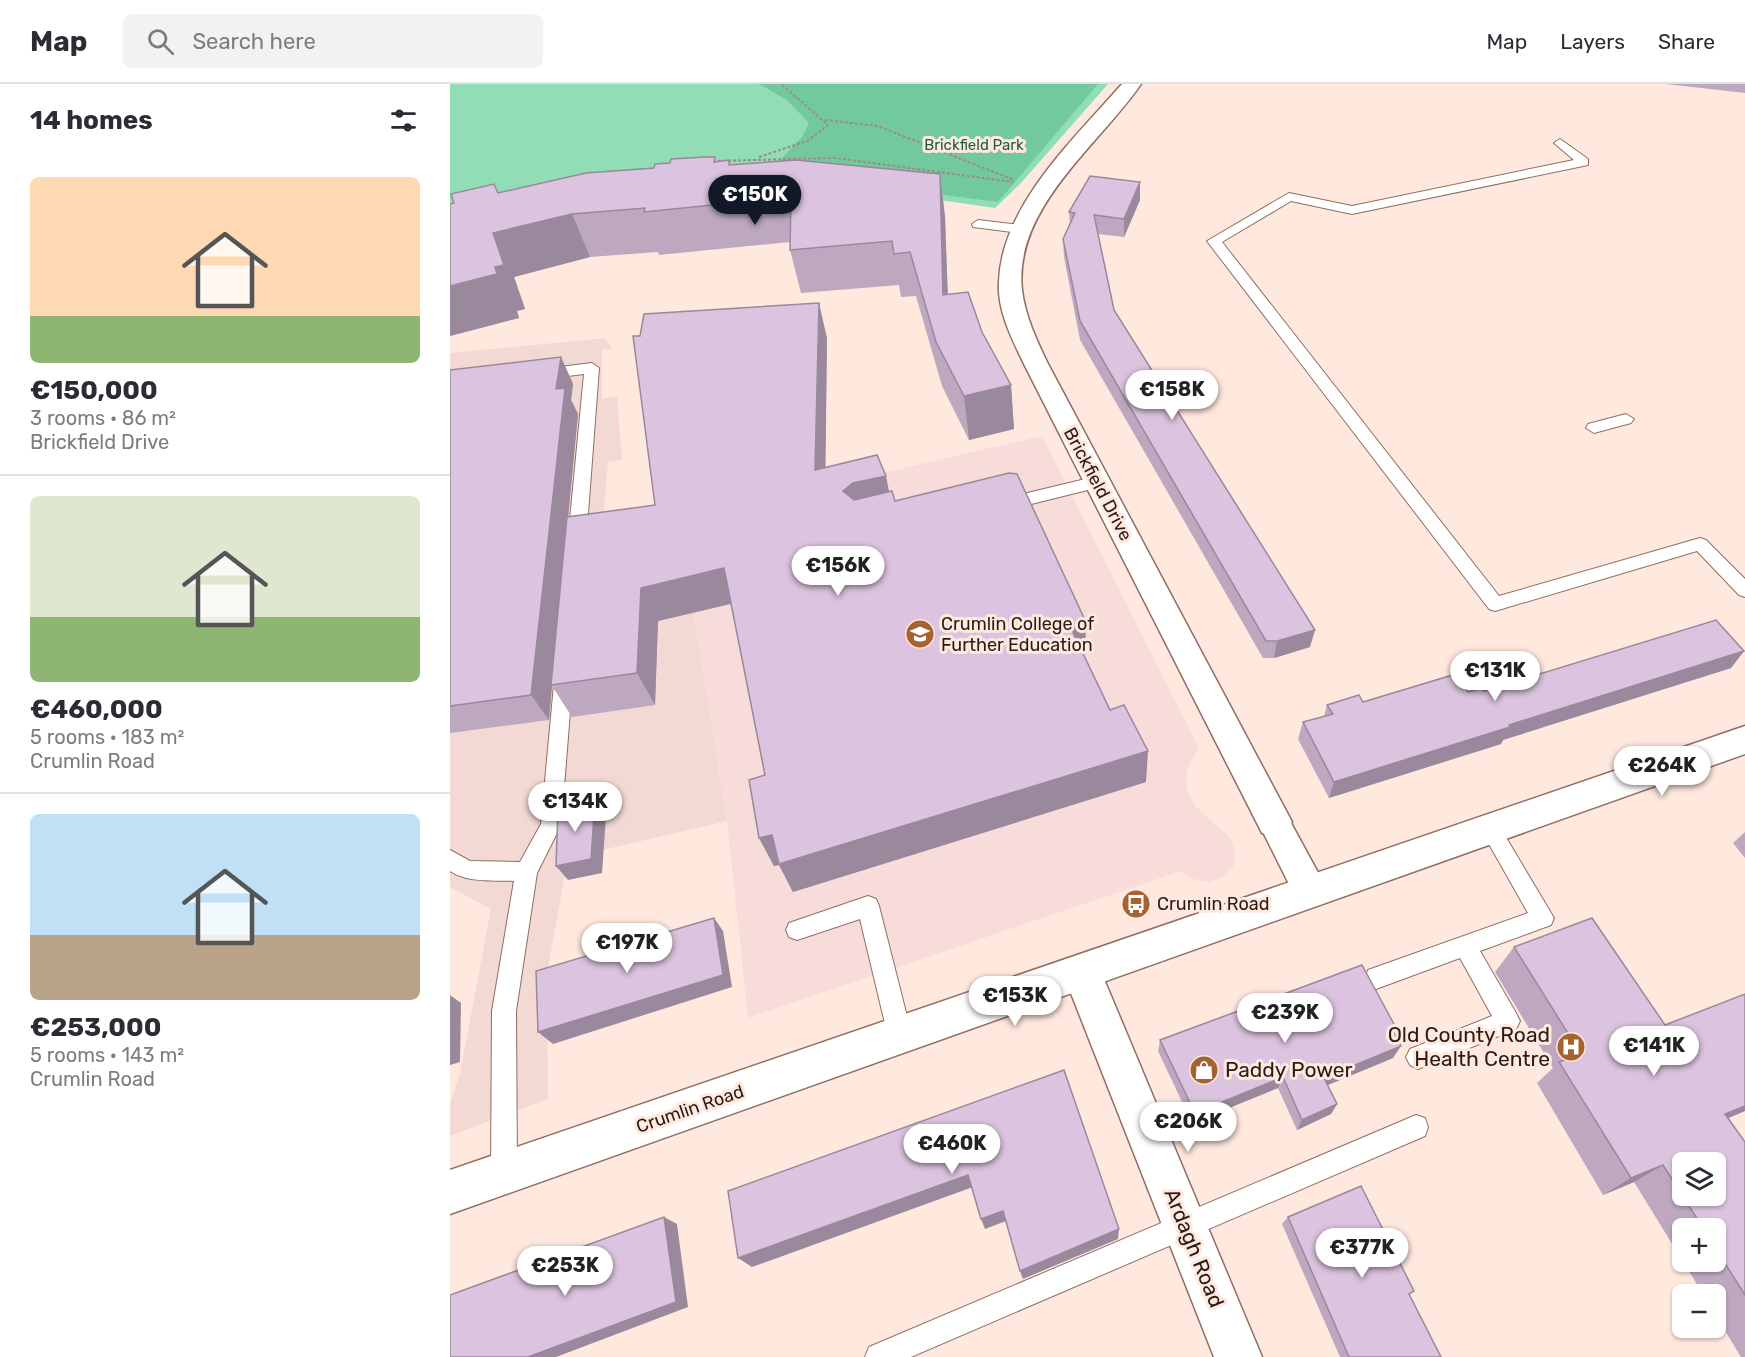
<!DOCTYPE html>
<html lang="en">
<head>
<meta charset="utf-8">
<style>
  body { margin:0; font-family:Rubik,sans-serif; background:#f2f2f3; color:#2b2b33; height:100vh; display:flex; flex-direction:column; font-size:22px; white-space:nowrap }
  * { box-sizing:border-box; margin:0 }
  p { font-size:20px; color:#7c7c81 }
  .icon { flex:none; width:33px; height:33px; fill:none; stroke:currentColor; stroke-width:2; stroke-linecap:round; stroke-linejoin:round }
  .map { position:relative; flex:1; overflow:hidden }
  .panel { display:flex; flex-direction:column; background:#fff; width:450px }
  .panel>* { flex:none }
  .controls { position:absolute; left:1222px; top:1068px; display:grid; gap:12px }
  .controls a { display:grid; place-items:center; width:54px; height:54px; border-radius:9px; background:#fff; box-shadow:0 2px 4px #0004; font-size:30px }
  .price { position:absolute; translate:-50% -51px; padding:0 14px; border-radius:21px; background:#fff; color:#222; font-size:20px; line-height:39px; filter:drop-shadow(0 2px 3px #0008) }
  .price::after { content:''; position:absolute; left:50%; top:36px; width:18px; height:14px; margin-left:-9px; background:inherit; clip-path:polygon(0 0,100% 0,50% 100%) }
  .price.current { background:#111827; color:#fff }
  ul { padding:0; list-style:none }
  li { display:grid; align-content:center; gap:12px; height:318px; padding:0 30px }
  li+li { border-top:2px solid #e1e1e2 }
  li span { display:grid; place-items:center; height:186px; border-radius:9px; color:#555 }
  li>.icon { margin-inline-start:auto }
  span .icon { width:108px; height:108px; fill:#fffc; stroke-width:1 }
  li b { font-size:26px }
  h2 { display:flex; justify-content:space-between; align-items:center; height:72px; padding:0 30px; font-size:26px }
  header { display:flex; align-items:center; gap:36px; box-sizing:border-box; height:84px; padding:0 30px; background:#fff; border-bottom:2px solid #e1e1e2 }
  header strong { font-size:28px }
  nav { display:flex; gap:33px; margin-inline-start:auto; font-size:21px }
  .search { width:420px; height:54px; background:#f2f2f3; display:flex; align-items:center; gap:15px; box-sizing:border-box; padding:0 21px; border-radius:9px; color:#7c7c81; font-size:22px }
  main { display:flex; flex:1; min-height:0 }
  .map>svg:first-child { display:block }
  .industrial { fill:#f3d9d3 }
  .education { fill:#f7dcda }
  .green { fill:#91ddb5 }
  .forest { fill:#72c99d }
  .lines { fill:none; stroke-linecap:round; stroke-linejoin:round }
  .service-casing { stroke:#906e61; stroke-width:2 }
  .pedestrian-casing { stroke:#906e61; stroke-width:3 }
  .minor-casing { stroke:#906e61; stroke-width:3 }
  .secondary-casing { stroke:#906e61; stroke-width:3 }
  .path { stroke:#9e8b83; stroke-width:2; stroke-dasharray:3 2; stroke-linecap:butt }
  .service { fill:#fff; fill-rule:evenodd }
  .pedestrian { fill:#fff; fill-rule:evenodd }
  .minor { fill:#fff; fill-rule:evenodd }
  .secondary { fill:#fff; fill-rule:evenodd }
  .wall { fill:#bda8c0; fill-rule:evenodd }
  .shaded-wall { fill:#9a889c }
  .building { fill:#dcc3df; stroke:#9a889c; stroke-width:1.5; fill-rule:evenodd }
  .labels { text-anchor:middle; stroke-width:6; stroke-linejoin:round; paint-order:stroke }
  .far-park-label { font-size:15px; fill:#1d5e41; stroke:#ffe8de }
  .street-label { font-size:18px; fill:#291b16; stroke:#ffe8de }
  .poi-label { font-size:18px; fill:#291b16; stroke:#ffe8de; text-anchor:start }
  .near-poi-label { font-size:21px; fill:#291b16; stroke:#ffe8de; text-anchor:end }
  .near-street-label { font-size:21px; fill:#291b16; stroke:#ffe8de }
</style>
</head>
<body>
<header>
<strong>Map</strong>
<div class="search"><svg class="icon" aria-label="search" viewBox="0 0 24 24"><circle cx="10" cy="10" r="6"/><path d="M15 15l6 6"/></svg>Search here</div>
<nav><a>Map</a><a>Layers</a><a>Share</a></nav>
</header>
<main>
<section class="panel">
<h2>14 homes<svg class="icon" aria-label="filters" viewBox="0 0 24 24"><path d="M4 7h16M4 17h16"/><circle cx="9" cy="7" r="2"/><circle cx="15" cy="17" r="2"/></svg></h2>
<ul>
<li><span style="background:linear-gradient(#ffd9b3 75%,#8fb573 0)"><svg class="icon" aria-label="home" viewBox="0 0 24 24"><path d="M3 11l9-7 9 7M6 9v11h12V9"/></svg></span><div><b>€150,000</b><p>3 rooms · 86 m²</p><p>Brickfield Drive</p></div></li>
<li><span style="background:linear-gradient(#dfe7d0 65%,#8fb573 0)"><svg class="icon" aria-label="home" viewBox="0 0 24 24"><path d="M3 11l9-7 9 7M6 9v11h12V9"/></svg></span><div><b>€460,000</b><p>5 rooms · 183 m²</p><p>Crumlin Road</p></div></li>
<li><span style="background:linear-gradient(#bfe0f5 65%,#b9a48a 0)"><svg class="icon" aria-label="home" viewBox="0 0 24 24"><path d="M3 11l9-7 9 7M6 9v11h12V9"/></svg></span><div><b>€253,000</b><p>5 rooms · 143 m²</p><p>Crumlin Road</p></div></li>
</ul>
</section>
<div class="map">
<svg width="1295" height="1273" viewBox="0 0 1295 1273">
  <rect width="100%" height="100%" fill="#ffe8de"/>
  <!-- industrial -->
  <path class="industrial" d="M156,254L161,265L152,266V315L167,312L172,376L158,378L152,452L229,436L277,737L118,774L97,889L98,1015L0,1052V1020L10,989L41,825L0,803V269Z"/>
  <!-- education -->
  <path class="education" d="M592,352L749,664L740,678L736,694L738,708L744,721L779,753L785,766L783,783L771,794L759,798L739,794L731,787L298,934L277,737L229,436Z"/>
  <!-- green -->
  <path class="green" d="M0,0H658L571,99L545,124L309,90L0,142Z"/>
  <!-- forest -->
  <path class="forest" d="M309,0H648L548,118L319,88L352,53L359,39L337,16Z"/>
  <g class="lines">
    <!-- service casing -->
    <g class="service-casing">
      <g id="service">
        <path d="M1110,55L1138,75V81L902,130L841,117L772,158L1049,512L1250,454L1256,456L1295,495V513L1289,511L1247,467L1045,527L1039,525L757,157L839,109L902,122L1124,76L1104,59Z"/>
        <path d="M528,136L571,141L577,145L571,149L523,143L522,140Z"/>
        <path d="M142,279L149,284L136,456L127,462L118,456L134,290L93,295L86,290L93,285Z"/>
        <path d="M1176,330L1184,335L1181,339L1144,349L1136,344L1138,340Z"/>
        <path d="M648,392L654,394L656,398L654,402L569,423L548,418L546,414L554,408L569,411Z"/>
        <path d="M114,583L121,585L123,590L111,741L87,789L66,927L67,1089L63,1098L54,1102L45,1098L41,1089L42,927L64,797C41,796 19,799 0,787V766L20,777L70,778L91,740L105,590L107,585Z"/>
        <path d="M1041,737L1048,740L1104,834L1101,841L1030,867L1066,929L1070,937L1066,945L968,985L960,981L956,973L960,965L1042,932L1010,874L926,905L918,902L915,894L918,886L1078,829L1031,746L1034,740Z"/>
        <path d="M418,812L426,815L429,822L462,952L458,960L450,964L442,960L438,952L410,835L347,856L339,853L336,846L339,839Z"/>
        <path d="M966,1031L975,1034L978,1043L975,1052L461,1273H415L419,1263Z"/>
      </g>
    </g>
    <!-- pedestrian casing -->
    <g class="pedestrian-casing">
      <path id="pedestrian" d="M824,724L835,728L872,796L877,807L872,818L860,822L848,818L808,738L813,728Z"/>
    </g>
    <!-- minor casing -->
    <g class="minor-casing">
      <g id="minor">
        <path d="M672,0H691C650,60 563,124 572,206C575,232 587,257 598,280L842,738L836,749L824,753L812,749L574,280C562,255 547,226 549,198C551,122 625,54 672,0Z"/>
        <path d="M632,871L646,876L812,1273H764L613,889L618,876Z"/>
      </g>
    </g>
    <!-- secondary casing -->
    <g class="secondary-casing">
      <path id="secondary" d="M1295,642V670L0,1130V1086Z"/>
    </g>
    <!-- path -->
    <g class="path">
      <path d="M375,36L428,42L564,96"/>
      <path d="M309,73L357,57L378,41L331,0"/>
      <path d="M263,77L385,74L563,98"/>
    </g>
    <!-- service -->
    <use href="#service" class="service"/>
    <!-- pedestrian -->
    <use href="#pedestrian" class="pedestrian"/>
    <!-- minor -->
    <use href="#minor" class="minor"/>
    <!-- secondary -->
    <use href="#secondary" class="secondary"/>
  </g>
  <!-- wall -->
  <g class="wall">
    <path d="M1216,0H1295V9Z"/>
    <path d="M265,73L266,77L279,76L280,81L490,90L495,133L498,211L532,248L561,301L564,345L519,356L492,302L466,212L451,213L449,201L351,209L340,166V158L209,171L208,168L140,173L64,193L75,225L67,227L69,234L0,252V120L4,119L44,100L48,109L204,84L220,79Z"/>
    <path d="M690,98V116L674,153L648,150L664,226L860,563L824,574H813L630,256L614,173L613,155L620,141L619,128Z"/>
    <path d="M377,254L375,384L439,408L445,417L635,536L636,569L633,570L696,698L343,808L329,781L324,782L309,754L315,691L281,520L208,537L205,621L122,633L102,602L99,636L0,649V286L111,273L123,300L121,316L128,330L118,433L205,421Z"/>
    <path d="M1294,567L1281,584L1053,656L1051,660L879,714L848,655L853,638L874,632L877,621L1034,607Z"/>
    <path d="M1295,748V774L1283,759Z"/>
    <path d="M1064,863L1278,1034L1295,1058V1273H1291L1266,1232V1210H1253L1184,1098L1153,1111L1087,999L1103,984L1045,888ZM1233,1144H1266V1178H1233Z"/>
    <path d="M945,942L943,946V974L878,1001L887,1020L881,1030L847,1046L828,1004L742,1039L708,967L710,956Z"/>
    <path d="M838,1133L959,1210L991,1273H890L832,1140Z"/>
  </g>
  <!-- shaded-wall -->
  <g class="shaded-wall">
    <path d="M490,90L495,133L499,255L493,211Z"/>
    <path d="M690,98V116L674,153V135Z"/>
    <path d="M44,100L64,144L122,130L140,173L64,193L75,225L67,227L69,234L0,252V202L43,149Z"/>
    <path d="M369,219L377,254L375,421L365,386Z"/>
    <path d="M111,273L123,300L121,316L128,330L102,600L101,601L102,602L99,636L81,611L106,305Z"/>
    <path d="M561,301L564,345L519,356L514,312Z"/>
    <path d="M436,392L443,427L412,434L393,407L403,399Z"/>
    <path d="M274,484L288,518L208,537L205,621L187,589L191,504Z"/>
    <path d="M635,536L636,569L620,573L619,540Z"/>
    <path d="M865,546L860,563L824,574L827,557Z"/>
    <path d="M1294,567L1281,584L1053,656L1051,660L879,714L884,698L1059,641Z"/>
    <path d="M698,667L696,698L343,808L329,781L324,782L309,754Z"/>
    <path d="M145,717L156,732L152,789L118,796L106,782Z"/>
    <path d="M264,834L273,847L282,903L103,960L88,948Z"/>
    <path d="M0,911L11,919L10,978L0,981Z"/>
    <path d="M951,962L943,974L868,1005L874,994Z"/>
    <path d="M833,993L828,1004L742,1039L745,1029Z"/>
    <path d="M887,1020L881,1030L847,1046L852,1036Z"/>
    <path d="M1295,1022V1027L1244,1049L1275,1030Z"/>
    <path d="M1213,1081L1184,1098L1153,1111L1181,1094Z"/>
    <path d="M518,1091L523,1103L302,1183L288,1174Z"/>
    <path d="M553,1127L556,1137L535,1145L531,1135Z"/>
    <path d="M214,1133L227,1140L238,1223L106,1273H78Z"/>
    <path d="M669,1145L668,1155L573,1195L570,1187Z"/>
  </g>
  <!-- building -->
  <g class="building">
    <path d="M255,73H265L264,78L279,76V81L346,76L490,90L493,211L518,208L532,248L561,301L514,312L486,258L460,168L444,170L442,157L340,166L341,113L194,128L195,124L122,130L43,149L54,181L45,183L47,190L0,202V120L4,119L1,110L44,100L48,109L136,89L204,84L205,80L220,79L221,75Z"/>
    <path d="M640,92L690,98L674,135L644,131L664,226L865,546L827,557H816L630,237L613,155L625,129L619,128Z"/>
    <path d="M369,219L365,386L427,371L436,392L403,399L393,407L404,416L442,407L445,417L559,389L567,390L635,536L619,540L660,626L674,621L698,667L329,780L322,751L309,754L299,696L315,691L274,484L191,504L187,589L101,601L117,433L205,421L183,252H190L194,230Z"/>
    <path d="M111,273L106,305L115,304L81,611L0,622V286Z"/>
    <path d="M1266,536L1294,567L1059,641L1060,643L884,698L853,638L883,630L877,621L909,611L913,618L1006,590L1018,608L1032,604L1034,607Z"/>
    <path d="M145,717L141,775L106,782L108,725Z"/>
    <path d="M264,834L273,891L88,948L86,887Z"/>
    <path d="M1142,834L1215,941L1295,910V1022L1275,1030L1295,1058V1211L1266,1165V1144H1253L1213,1081L1181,1094L1109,978L1131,970L1064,863ZM1233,1078H1266V1112H1233Z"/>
    <path d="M912,881L945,942L941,943L951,962L874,994L887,1020L852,1036L833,993L745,1029L710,956Z"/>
    <path d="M614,986L669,1145L570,1187L553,1127L531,1135L518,1091L288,1174L278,1107Z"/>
    <path d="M911,1102L964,1207L959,1210L991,1273H899L838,1133Z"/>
    <path d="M214,1133L226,1218L78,1273H0V1211Z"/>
  </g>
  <!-- icons -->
  <defs>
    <g id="university-disc" transform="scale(1.5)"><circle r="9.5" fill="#a66331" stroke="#ffe8de"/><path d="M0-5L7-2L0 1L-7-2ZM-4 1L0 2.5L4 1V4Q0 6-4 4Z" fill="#fff"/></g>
    <g id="bus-disc" transform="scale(1.5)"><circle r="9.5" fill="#a66331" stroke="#ffe8de"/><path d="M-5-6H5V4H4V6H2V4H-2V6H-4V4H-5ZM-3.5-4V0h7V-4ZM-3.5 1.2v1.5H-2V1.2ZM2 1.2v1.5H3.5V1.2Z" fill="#fff"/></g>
    <g id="hospital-disc" transform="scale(1.5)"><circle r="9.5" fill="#a66331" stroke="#ffe8de"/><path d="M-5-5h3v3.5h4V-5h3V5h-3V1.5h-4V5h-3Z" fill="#fff"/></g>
    <g id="shop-disc" transform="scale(1.5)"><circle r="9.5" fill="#a66331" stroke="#ffe8de"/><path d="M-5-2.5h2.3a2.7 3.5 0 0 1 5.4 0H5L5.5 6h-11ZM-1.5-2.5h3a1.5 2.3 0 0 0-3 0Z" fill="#fff"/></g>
  </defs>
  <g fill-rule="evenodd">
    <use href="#university-disc" x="470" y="550"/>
    <use href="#bus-disc" x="686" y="820"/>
    <use href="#hospital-disc" x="1121" y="963"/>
    <use href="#shop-disc" x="754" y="986"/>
  </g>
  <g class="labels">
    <!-- far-park labels -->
    <g class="far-park-label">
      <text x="524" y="66">Brickfield Park</text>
    </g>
    <!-- street labels -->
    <g class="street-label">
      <text transform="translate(648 400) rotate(62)" y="6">Brickfield Drive</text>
      <text transform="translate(240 1025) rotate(-19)" y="6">Crumlin Road</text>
    </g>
    <!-- poi labels -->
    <g class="poi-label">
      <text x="491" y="546">Crumlin College of<tspan x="491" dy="21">Further Education</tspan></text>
      <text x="707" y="826">Crumlin Road</text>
    </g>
    <!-- near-poi labels -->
    <g class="near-poi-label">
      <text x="1100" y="958">Old County Road<tspan x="1100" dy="24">Health Centre</tspan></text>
      <text x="775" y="993" text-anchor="start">Paddy Power</text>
    </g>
    <!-- near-street labels -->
    <g class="near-street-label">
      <text transform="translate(744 1164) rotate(68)" y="7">Ardagh Road</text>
    </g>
  </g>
</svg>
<div class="controls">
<a><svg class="icon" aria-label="layers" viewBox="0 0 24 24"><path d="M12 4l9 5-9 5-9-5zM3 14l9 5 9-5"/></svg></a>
<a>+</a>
<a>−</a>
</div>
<b class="price current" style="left:305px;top:142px">€150K</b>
<b class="price" style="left:722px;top:337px">€158K</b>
<b class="price" style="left:388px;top:513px">€156K</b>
<b class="price" style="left:1045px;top:618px">€131K</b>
<b class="price" style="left:1212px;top:713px">€264K</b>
<b class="price" style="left:125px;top:749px">€134K</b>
<b class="price" style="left:177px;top:890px">€197K</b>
<b class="price" style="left:565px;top:943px">€153K</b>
<b class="price" style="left:835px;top:960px">€239K</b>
<b class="price" style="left:1204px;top:993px">€141K</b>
<b class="price" style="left:738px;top:1069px">€206K</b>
<b class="price" style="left:502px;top:1091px">€460K</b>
<b class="price" style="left:912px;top:1195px">€377K</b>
<b class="price" style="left:115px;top:1213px">€253K</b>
</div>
</main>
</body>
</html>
